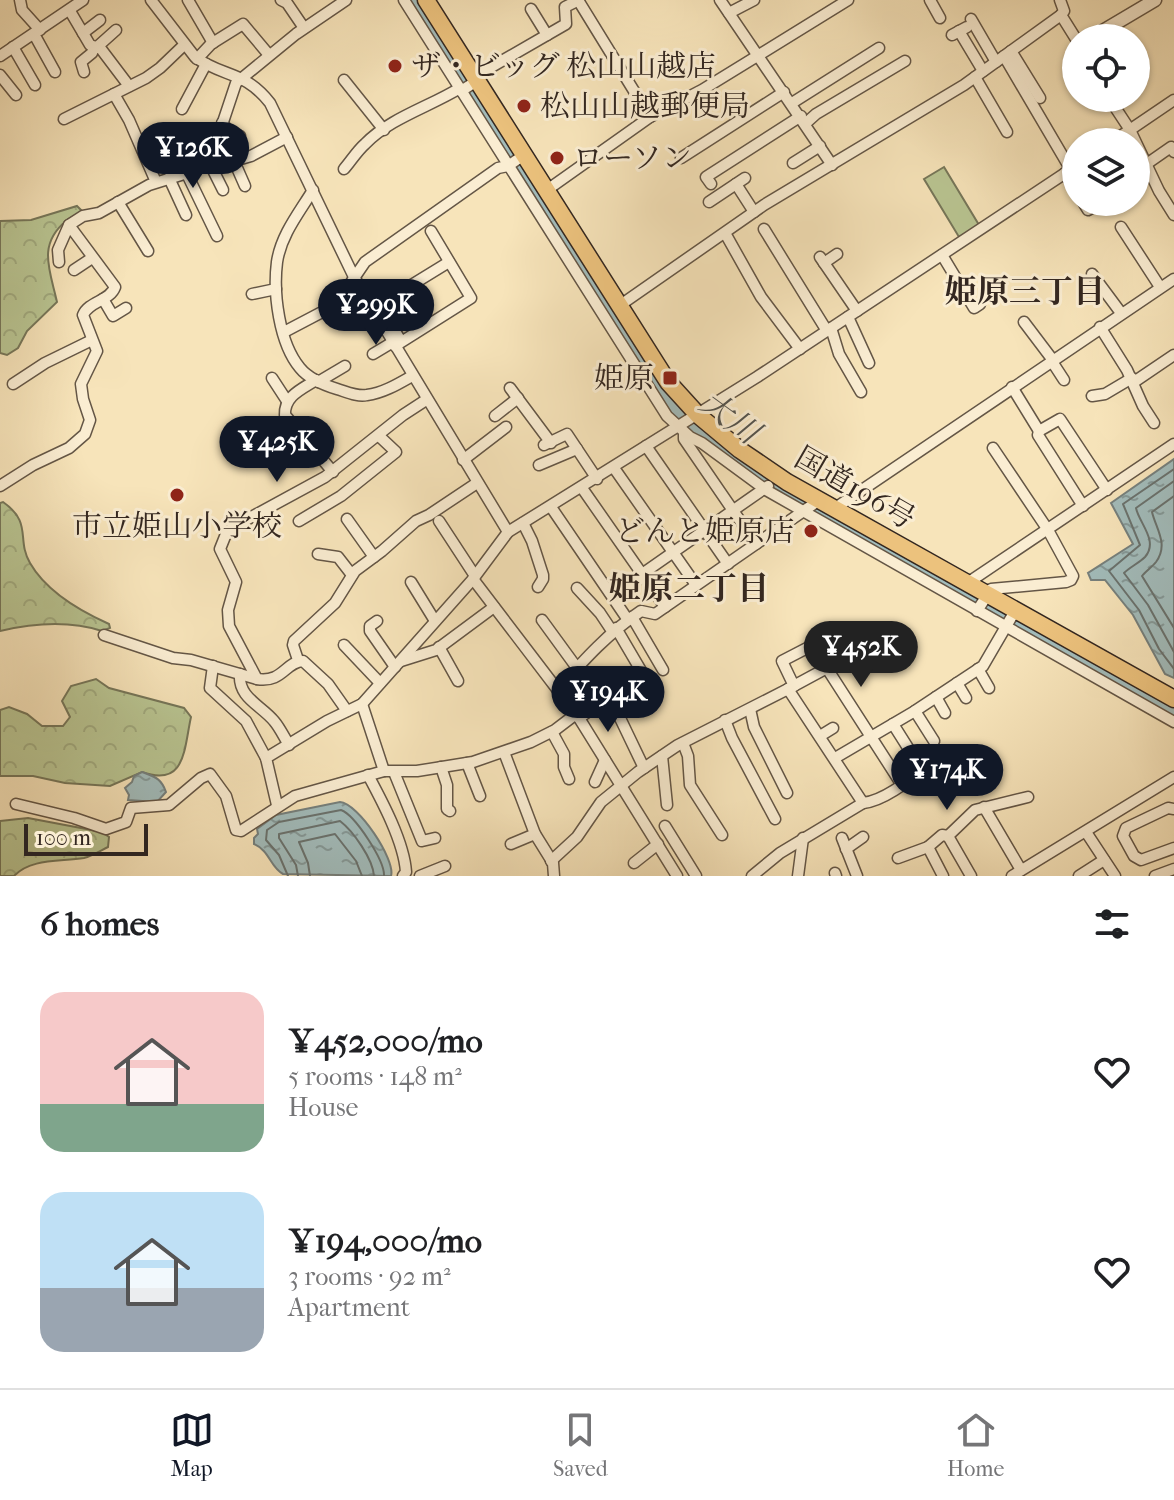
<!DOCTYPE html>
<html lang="en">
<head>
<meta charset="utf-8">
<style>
  body { margin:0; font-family:"IM FELL French Canon","Noto Serif JP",serif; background:#f6f6f6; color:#202124; height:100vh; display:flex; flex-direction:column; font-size:30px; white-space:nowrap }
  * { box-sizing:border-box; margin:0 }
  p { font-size:26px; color:#757577 }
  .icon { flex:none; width:44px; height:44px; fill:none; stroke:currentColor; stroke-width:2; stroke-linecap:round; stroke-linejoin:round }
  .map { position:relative; height:876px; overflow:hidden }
  .drawer { display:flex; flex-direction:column; background:#fff; flex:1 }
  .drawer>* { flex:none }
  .controls { position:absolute; left:1062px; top:24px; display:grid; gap:16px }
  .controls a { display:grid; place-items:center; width:88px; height:88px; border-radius:50%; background:#fff; box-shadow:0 2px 6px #0004; font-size:40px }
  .scale { position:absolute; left:24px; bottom:20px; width:124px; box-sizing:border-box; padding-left:8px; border:4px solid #332720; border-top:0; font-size:22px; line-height:28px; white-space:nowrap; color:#332720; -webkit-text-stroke:6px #faedd2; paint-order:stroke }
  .price { position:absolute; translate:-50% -68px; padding:0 18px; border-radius:28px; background:#111827; color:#fff; font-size:26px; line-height:52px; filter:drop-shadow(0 2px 4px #0008) }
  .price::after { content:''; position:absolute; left:50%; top:48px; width:24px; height:18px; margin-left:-12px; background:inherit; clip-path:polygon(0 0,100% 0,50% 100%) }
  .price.on { background:#222; color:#fff }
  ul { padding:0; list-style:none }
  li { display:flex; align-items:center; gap:24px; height:200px; padding:0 40px }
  li span { display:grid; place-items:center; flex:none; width:224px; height:160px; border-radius:24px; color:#555 }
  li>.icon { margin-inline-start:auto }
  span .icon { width:96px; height:96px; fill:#fffc; stroke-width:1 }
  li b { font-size:34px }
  h2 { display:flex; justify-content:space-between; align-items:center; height:96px; padding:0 40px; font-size:34px }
  .dock { display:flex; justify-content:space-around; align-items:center; height:112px; border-top:2px solid #e0e0e0; background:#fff; font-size:22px; color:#757577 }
  .dock a { display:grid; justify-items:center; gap:4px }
  .dock .on { color:#111827 }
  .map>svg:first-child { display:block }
  .green { fill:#b9c592; stroke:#767659; stroke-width:2 }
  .forest { fill:url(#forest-crowns); stroke:#767659; stroke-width:2 }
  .water { fill:url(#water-ripples); stroke:#76807d; stroke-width:2 }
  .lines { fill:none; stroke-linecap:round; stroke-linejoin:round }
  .shore { stroke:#6a726e; stroke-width:2 }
  .river { stroke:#a2bcbb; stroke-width:14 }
  .minor-casing { stroke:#645646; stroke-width:13 }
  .tertiary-casing { stroke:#645646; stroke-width:15 }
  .trunk-casing { stroke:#332720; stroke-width:19 }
  .minor { stroke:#faedd2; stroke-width:10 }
  .tertiary { stroke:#faedd2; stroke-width:12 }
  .trunk { stroke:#ecc27d; stroke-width:16 }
  .poi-dot { fill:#8f2418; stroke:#faedd2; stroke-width:3 }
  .labels { text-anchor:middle; stroke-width:6; stroke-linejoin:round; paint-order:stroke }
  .poi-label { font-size:30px; fill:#332720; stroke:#faedd2; text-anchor:start }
  .street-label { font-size:30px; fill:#332720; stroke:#faedd2 }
  .neighbourhood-label { font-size:32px; font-weight:bold; fill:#332720; stroke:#faedd2 }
  .water-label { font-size:32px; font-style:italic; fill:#54544e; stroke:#faedd2 }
</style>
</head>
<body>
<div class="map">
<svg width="1174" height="876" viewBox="0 0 1174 876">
  <defs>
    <pattern id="forest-crowns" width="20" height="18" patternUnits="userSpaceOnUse" patternTransform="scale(2)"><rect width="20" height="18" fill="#b9c592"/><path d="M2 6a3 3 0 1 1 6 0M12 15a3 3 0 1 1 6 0" fill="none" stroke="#a0a97e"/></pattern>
    <pattern id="water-ripples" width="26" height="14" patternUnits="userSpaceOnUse" patternTransform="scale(2)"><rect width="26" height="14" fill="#a2bcbb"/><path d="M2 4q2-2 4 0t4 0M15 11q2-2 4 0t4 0" fill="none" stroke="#859998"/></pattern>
  </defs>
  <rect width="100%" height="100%" fill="#f7e4ba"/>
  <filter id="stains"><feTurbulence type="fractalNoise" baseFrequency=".0025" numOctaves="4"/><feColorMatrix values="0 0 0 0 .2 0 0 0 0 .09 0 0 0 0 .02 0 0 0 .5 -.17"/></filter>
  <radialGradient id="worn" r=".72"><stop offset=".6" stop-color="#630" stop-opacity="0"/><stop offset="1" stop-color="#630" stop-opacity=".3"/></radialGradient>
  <!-- green -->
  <path class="green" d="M944,167L979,225L959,237L924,179Z"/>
  <!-- forest -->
  <g class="forest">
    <path d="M77,206L82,211C77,215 71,217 66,221C37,245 50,270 57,302L27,331L18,348L7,355L0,353V221L31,220Z"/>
    <path d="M3,502C33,523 16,539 30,563C46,591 80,611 109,624L110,628L102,631C68,620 34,623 0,631V503Z"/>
    <path d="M96,679L109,688L184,708L191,717C184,748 186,788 142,772L110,786L65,783L33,776H0V710L9,707L27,714L42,726H63L70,717L62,701L71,686Z"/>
    <path d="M28,818L102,832L109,837L108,847C100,851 92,856 84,858C60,862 31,858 14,876H0V821Z"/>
  </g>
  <!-- water -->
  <g class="water">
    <path d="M1174,459V678L1165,674L1133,615L1105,580H1091L1088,573L1133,544L1111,503Z"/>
    <path d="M142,772C155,777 161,778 166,792L157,802L128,800L129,795L125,788L132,782L134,776Z"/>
    <path d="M340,802C358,803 396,860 391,876L283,874C270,867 270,851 254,844V838L258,834L257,829L276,815Z"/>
  </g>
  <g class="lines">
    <!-- shore -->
    <g class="shore">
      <path d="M1174,469L1123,504L1140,545L1109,571L1139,610L1159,649L1174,669"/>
      <path d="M1174,481L1136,508C1139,523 1159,541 1145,557C1139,563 1130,567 1124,573L1148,605L1174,652"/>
      <path d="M1174,496L1152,512C1156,529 1169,544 1156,562C1152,567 1146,571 1142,576L1174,628"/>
      <path d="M288,876L279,855L266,840L267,830L279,822L341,810C355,815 385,861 384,876"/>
      <path d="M298,876L296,865L279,838V834L340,821C353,831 373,859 374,876"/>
      <path d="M310,876L308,863L299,842L335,834L356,861L362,876"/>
    </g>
    <!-- river -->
    <path class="river" d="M413,0L670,406L696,431L798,499L1174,713"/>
    <!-- minor casing -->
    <g class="minor-casing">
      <g id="minor">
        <path d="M20,0L22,10L40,30"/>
        <path d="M151,0L195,57C224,78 244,70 270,103L354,277L508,532"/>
        <path d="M188,0L213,43"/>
        <path d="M281,0L287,3L304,28"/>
        <path d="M404,0L667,416L690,437L702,443L766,490L1174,722"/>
        <path d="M578,0L650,117"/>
        <path d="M720,0L832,165"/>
        <path d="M930,0L940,18"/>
        <path d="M1060,0L1064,11L1061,15"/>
        <path d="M531,9L547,35"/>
        <path d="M70,11L90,45L101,49L129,86"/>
        <path d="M729,13L754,0"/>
        <path d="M971,19L996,62"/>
        <path d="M959,31L983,71"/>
        <path d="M83,33L100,20"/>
        <path d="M34,34L55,72"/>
        <path d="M952,35L967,27"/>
        <path d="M13,47L35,85"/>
        <path d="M97,47L116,30"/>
        <path d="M1011,51L1040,98"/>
        <path d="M0,56L83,0"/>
        <path d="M1004,56L1071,170"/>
        <path d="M197,59L211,44L243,24L269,55"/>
        <path d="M84,72L81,62L92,53L94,47"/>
        <path d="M0,75L16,95"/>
        <path d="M975,77L1007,132"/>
        <path d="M344,80L384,130"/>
        <path d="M461,91L472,84L481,73L566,24L565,7L579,0"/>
        <path d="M114,94L129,120L156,182"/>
        <path d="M1109,98L1130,130L1159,191L1174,215"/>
        <path d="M792,103L879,48"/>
        <path d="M182,109L206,64"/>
        <path d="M64,119L146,78L160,68L184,45"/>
        <path d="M222,123L232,134L240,136"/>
        <path d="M806,123L816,114L905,61"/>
        <path d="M193,138L200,130L219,133"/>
        <path d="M216,142L234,161L251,156L287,137"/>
        <path d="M1112,142L1174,100"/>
        <path d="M207,158L223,190"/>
        <path d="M681,158L784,92"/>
        <path d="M234,161L245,186"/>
        <path d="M793,163L820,146"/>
        <path d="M1148,163L1171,147L1174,152"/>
        <path d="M344,169C351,161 357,151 365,144C390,118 429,107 460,88"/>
        <path d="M186,172L217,236"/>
        <path d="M1065,173L1076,190"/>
        <path d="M169,178L186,215"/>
        <path d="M711,184L706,177L801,116"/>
        <path d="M736,184L754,212"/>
        <path d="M313,190C299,213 281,235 277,262C273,293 279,343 300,368C309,379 324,385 337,389C347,392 357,397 367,395C383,393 398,384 412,376"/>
        <path d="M547,190L650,117L702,90L848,0"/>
        <path d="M118,202L148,251"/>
        <path d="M709,202L745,178"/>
        <path d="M1083,202L1088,210L1102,202"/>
        <path d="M1121,227L1160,287"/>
        <path d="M764,229L827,331"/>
        <path d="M725,233L761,297L800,349"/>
        <path d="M942,255L974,308L980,304"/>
        <path d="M820,257L857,311"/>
        <path d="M59,262L58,250L69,225"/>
        <path d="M824,263L837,254"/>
        <path d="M74,270L92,258"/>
        <path d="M1092,274L1121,313"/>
        <path d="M252,294L276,289"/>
        <path d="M103,299L113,316L126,308"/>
        <path d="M619,306L764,205L964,85L1061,15L1076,39"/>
        <path d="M848,317L869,363"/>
        <path d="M1024,322L1052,359"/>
        <path d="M1100,327L1127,370L1143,406L1154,423"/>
        <path d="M831,328L839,354L861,392"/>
        <path d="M284,332L324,311L350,284L365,262L498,168L508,166L524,155"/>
        <path d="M401,341L379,305L449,262"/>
        <path d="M395,346L471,298L431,231"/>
        <path d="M373,354L393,342"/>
        <path d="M1051,360L1064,380"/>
        <path d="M272,378L287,401"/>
        <path d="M316,380C302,389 284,396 285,415L333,472"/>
        <path d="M318,382L345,366"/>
        <path d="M1134,382L1174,355"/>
        <path d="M13,384L45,363L92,340"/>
        <path d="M1012,387L1039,431"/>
        <path d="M510,388L551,443"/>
        <path d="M1092,396L1105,394L1132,378"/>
        <path d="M495,416L518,398"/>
        <path d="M684,433V439L756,544"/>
        <path d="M544,445L567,434L597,479"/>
        <path d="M646,446L728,564"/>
        <path d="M463,460L506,427"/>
        <path d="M539,465L577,449"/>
        <path d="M614,468L696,585"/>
        <path d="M0,486L33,465L69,448L85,434L90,420L83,399L81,384L97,351L83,315C89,301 110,301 115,287L69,225L83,216L99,213L149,185L184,174L202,162L213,152L236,83L296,34L346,0"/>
        <path d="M582,488L665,607"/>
        <path d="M1083,506L1038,435L1039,431L1060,419L1107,490"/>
        <path d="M551,507L628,620"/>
        <path d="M834,509L1174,279"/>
        <path d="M347,519L374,557"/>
        <path d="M299,521L341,496L396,452L379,436"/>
        <path d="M439,521L475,576"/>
        <path d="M523,523L532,541L543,575V579L538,587"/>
        <path d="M318,554L338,557L352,575"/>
        <path d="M473,579L579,718L677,876"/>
        <path d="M411,582L435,621"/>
        <path d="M966,584L1174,444"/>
        <path d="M577,588L600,613L612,631"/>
        <path d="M612,595L768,486"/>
        <path d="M977,611L991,589L1066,582L1071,580L1073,576L1048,530L993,448"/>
        <path d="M632,617L663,670"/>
        <path d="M542,620L577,668"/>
        <path d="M377,621L370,626V631L395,667"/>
        <path d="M616,628L643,674"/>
        <path d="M104,635L173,658L191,660L257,679"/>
        <path d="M344,645L380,683"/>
        <path d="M439,647L458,681"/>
        <path d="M298,660L293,645L294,641L335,603L355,571L382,551L416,521L429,515L477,483"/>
        <path d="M401,661L436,650L494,607"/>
        <path d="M213,666L210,688L246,721L266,758"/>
        <path d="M978,669L989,688"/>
        <path d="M240,674C238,698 261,705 274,721C280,728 284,737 289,745"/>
        <path d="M957,683L966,698"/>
        <path d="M794,686L782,661L811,646L825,669"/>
        <path d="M558,689C584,660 608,633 641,611L655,614L818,501"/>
        <path d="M788,689L825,669L828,670L902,785"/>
        <path d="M936,697L945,713"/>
        <path d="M362,704L384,771"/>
        <path d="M624,707L620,711V718L644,768"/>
        <path d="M750,709L754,727L787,793"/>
        <path d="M347,711L328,684L303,661C285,662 283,683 257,679L229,626L228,610L236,582L220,549L226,534L233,527L325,477L403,415L426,400"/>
        <path d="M915,711L934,741"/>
        <path d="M579,718L601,703"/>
        <path d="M725,720L732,738L775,819"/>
        <path d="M552,732L564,754V767L569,779"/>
        <path d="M820,736L833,728"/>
        <path d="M683,743L688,756L690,785L722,835"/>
        <path d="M504,752L535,834L553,863L554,876"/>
        <path d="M662,756L667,805"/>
        <path d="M835,758L915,711L983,666L1015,611"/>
        <path d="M467,763L480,796"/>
        <path d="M441,767L447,785V809L450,811"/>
        <path d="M922,770L950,752"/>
        <path d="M394,772L422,841L435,838"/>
        <path d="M368,775C382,801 404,842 406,872L403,876"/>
        <path d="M595,782L605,760"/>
        <path d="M863,803C883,801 907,782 922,770L893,724"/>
        <path d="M16,804L74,818L106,829L126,822L131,808L169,805L201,778L210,774L226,796L236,830L241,831L295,796L384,771H417L473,762L531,742L555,730L576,714"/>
        <path d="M277,805L266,758L327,721L362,704L473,579L508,532L757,377L1076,166"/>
        <path d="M984,807L1021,870"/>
        <path d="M1174,809L1168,808L1126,828L1123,836L1134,856L1141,860L1174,848"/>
        <path d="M665,826L696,876"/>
        <path d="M1086,832L1115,876"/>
        <path d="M842,838L857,876"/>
        <path d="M511,844L535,834"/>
        <path d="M846,849L863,837"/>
        <path d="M898,858L928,847"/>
        <path d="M551,861L577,837L601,802L638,772L678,745L788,689L863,803L780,853L752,876"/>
        <path d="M634,863L658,844"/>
        <path d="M835,873L836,876"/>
        <path d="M420,876L445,866"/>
        <path d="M798,876L803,838"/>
        <path d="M943,876L928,847L942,835L948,836"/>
        <path d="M971,876L948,836L975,810L1028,797"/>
        <path d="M1012,876L1174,777"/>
        <path d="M1079,876L1104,860"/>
        <path d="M1155,876L1174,869"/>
      </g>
    </g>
    <!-- tertiary casing -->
    <g class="tertiary-casing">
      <path id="tertiary" d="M1091,38L1155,0"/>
    </g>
    <!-- trunk casing -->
    <g class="trunk-casing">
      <path id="trunk" d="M426,0L668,382L698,415L740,450L787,482L1174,699"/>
    </g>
    <!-- minor -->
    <use href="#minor" class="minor"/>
    <!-- tertiary -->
    <use href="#tertiary" class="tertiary"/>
    <!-- trunk -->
    <use href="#trunk" class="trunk"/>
  </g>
  <!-- markers -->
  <g class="poi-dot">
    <circle cx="395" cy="66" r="8"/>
    <circle cx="524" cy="106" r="8"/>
    <circle cx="557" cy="158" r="8"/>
    <rect x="662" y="370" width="16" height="16" rx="4"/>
    <circle cx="177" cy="495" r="8"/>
    <circle cx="811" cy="531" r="8"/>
  </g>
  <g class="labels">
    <!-- poi labels -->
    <g class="poi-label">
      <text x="411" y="76">ザ・ビッグ 松山山越店</text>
      <text x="540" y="116">松山山越郵便局</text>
      <text x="573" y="168">ローソン</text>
      <text x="654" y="388" text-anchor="end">姫原</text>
      <text x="177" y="536" text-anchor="middle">市立姫山小学校</text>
      <text x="795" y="541" text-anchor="end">どんと姫原店</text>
    </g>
    <!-- street labels -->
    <g class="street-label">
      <text transform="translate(855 488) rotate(30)" y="10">国道196号</text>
    </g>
    <!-- neighbourhood labels -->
    <g class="neighbourhood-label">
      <text x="1025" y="302">姫原三丁目</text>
      <text x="689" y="599">姫原二丁目</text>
    </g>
    <!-- water labels -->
    <g class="water-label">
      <text transform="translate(730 417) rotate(36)" y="11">大川</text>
    </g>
  </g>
  <rect width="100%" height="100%" filter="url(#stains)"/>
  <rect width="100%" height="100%" fill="url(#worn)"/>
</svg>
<div class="controls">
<a><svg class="icon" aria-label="locate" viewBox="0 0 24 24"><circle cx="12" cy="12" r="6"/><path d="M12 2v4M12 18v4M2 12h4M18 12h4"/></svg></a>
<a><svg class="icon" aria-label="layers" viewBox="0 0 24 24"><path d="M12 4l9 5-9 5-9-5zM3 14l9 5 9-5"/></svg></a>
</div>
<div class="scale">100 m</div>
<b class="price" style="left:193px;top:190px">¥126K</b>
<b class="price" style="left:376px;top:347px">¥299K</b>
<b class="price" style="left:277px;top:484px">¥425K</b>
<b class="price on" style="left:861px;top:689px">¥452K</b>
<b class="price" style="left:608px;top:734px">¥194K</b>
<b class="price" style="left:947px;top:812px">¥174K</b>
</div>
<section class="drawer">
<h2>6 homes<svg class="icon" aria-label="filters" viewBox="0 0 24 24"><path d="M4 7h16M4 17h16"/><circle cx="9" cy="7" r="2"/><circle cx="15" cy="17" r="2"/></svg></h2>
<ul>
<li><span style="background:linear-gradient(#f6c9c9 70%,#7fa58c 0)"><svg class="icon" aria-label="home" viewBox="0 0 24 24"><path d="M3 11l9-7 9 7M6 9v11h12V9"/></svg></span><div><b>¥452,000/mo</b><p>5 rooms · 148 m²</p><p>House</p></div><svg class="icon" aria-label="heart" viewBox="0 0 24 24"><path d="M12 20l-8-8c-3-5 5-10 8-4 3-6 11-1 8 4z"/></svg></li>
<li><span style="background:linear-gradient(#bfe0f5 60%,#9aa5b1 0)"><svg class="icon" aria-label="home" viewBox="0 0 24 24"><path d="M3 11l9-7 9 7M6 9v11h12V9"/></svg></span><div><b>¥194,000/mo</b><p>3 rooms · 92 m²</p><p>Apartment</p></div><svg class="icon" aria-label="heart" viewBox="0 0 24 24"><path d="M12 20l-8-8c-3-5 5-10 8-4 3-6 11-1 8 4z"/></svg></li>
</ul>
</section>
<nav class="dock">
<a class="on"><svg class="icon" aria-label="map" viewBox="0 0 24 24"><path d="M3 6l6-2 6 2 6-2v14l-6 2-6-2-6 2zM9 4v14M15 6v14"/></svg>Map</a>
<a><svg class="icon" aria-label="saved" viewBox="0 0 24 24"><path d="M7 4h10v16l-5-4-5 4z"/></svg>Saved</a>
<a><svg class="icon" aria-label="home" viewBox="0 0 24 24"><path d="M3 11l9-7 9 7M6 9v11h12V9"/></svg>Home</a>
</nav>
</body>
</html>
